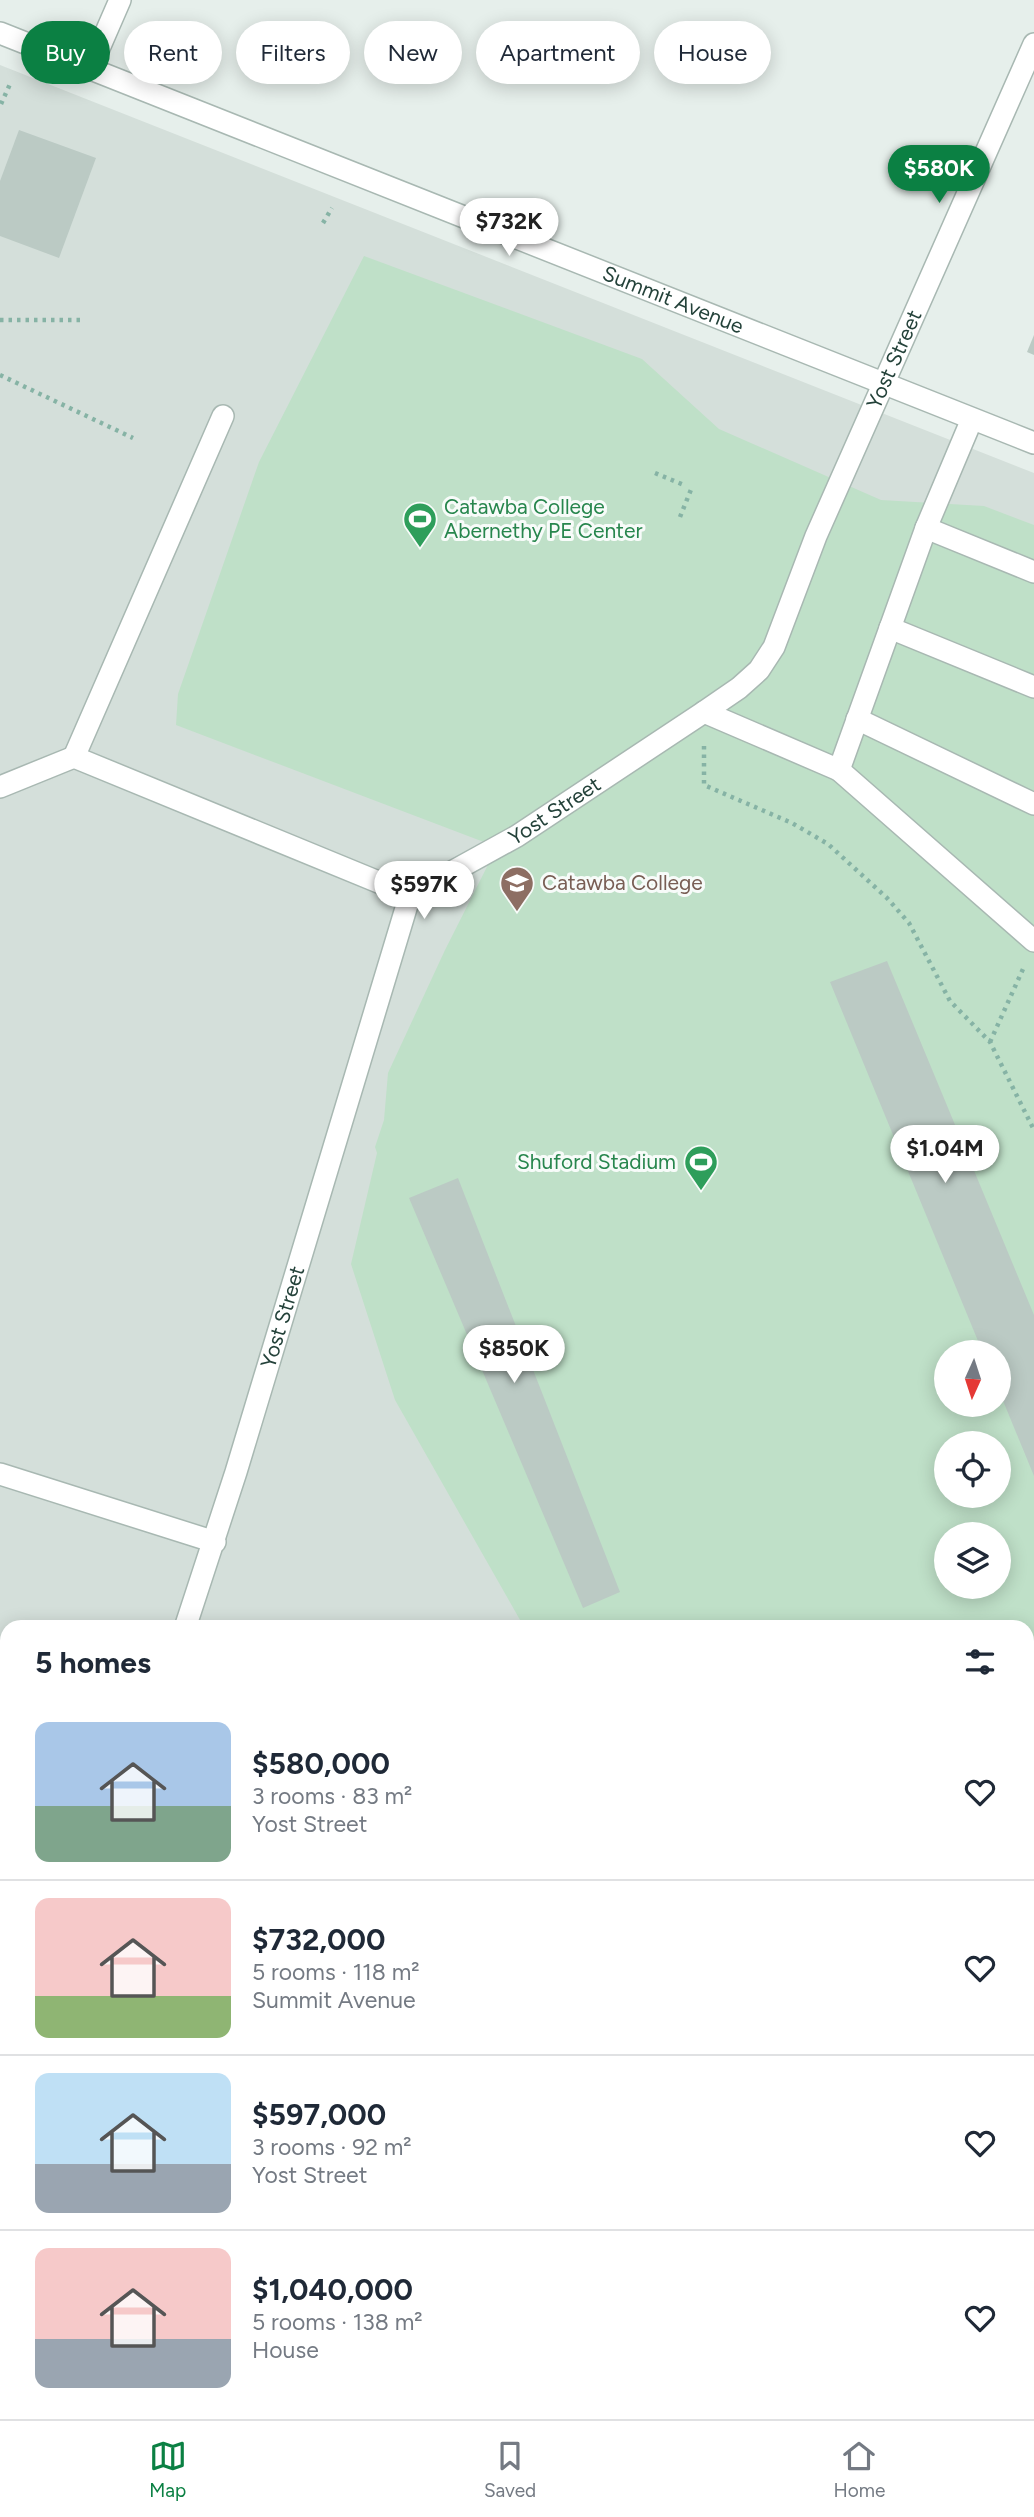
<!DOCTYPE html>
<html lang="en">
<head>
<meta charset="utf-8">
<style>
  body { margin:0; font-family:Figtree,sans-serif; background:#f6f6f7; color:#1f2937; height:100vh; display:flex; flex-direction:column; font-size:26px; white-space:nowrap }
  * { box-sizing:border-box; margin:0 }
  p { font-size:23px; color:#747a83 }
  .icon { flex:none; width:38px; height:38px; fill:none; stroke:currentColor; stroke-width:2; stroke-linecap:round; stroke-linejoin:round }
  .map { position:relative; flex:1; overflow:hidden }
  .sheet { position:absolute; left:0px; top:1620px; width:1034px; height:800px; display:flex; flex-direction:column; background:#fff; border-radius:21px 21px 0 0; box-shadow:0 4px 18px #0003 }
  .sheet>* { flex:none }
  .top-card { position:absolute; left:21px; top:21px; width:992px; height:63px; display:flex; gap:14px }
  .needle { width:46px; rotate:183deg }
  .buttons { position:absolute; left:934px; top:1340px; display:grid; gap:14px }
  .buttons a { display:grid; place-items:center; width:77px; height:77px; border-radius:50%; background:#fff; box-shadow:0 4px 18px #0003; font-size:35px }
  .price { position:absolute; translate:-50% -60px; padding:0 16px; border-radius:24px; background:#fff; color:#222; font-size:23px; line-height:46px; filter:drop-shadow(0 2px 4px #0008) }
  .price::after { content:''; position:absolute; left:50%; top:42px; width:21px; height:16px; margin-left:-10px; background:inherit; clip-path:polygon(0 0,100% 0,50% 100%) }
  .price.on { background:#0b8043; color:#fff }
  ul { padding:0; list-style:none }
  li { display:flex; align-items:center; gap:21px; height:175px; padding:0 35px }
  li+li { border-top:2px solid #e0e1e3 }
  li span { display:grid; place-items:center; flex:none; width:196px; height:140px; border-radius:14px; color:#555 }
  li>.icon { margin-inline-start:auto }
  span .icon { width:84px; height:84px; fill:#fffc; stroke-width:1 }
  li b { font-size:30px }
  h2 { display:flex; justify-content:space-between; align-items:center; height:84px; padding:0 35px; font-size:30px }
  .pill { padding:0 24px; border-radius:32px; background:#fff; box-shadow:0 4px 18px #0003; font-size:24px; line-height:63px }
  .pill.on { background:#0b8043; color:#fff }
  .menu { display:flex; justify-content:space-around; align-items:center; height:98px; border-top:2px solid #e0e1e3; background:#fff; font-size:19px; color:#747a83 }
  .menu a { display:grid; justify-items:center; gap:4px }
  .menu .on { color:#0b8043 }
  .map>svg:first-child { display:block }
  .built { fill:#d4dfda; fill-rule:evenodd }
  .green { fill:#bfe0c8; fill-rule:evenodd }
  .building { fill:#bbcac4 }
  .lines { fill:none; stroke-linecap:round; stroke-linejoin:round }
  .minor-casing { stroke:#a8b8b2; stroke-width:24 }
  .path { stroke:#86b3a5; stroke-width:4.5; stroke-dasharray:3.5 5; stroke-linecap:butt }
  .minor { stroke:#fff; stroke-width:21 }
  .labels { text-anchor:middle; stroke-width:6; stroke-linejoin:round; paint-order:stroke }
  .street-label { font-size:21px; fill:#24423a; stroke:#f7fbf9 }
  .leisure-label { font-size:21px; fill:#27864d; stroke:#f7fbf9; text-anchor:start }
  .education-label { font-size:21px; fill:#785e54; stroke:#f7fbf9; text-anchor:start }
</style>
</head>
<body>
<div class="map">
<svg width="1034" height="2419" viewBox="0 0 1034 2419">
  <rect width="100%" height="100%" fill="#e6efeb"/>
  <!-- built -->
  <path class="built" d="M0,65L1034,473V2419H29L22,2413H1027V1628H7V2401L0,2395ZM947,1353H999V1405H947ZM947,1444H999V1496H947ZM947,1535H999V1587H947Z"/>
  <!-- green -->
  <g class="green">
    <path d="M364,256L642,359L719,429L881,500L984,506L1034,525V1755L1027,1753V1628L524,1627L395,1400L351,1264L377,1153L375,1147L384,1120L388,1073L445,950L497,847L176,725L178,694L259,462ZM947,1353H999V1405H947ZM947,1444H999V1496H947ZM947,1535H999V1587H947Z"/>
    <path d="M7,2075V2280H0V2076Z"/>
    <rect x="196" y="2413" width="185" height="6"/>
  </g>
  <!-- building -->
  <g class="building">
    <path d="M19,130L96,158L59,258L0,236V181Z"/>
    <path d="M1034,335V355L1027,352Z"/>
    <path d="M887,961L1034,1315V1476L999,1391V1353H983L830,982Z"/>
    <path d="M458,1178L620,1592L583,1608L409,1198Z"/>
    <path d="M1034,1735V1939L1027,1941V1737Z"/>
  </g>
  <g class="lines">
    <!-- minor casing -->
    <g class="minor-casing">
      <g id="minor">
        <path id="s1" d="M0,33L1034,443"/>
        <path d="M90,69L120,0"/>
        <path d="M223,416L74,757L410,895"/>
        <path d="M926,528L1034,572"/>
        <path d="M890,628L1034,687"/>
        <path d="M704,712L839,770L926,528L972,419"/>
        <path d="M857,719L1034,804"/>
        <path d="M839,770L1034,941"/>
        <path d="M0,787L74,757"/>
        <path d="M0,1474L215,1542"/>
        <path id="s2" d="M185,1628L236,1472L410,895L517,836L704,712L739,688L759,670L774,647L816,536L1034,44"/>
        <path d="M0,1877L7,1873"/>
        <path d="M1027,1999L1034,2001"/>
        <path d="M1027,2072L1034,2074"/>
        <path d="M1027,2094L1034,2088"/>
      </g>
    </g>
    <!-- path -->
    <g class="path">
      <path d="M1,104L10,84"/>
      <path d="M323,223L332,208"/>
      <path d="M0,320H80"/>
      <path d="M0,375L133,438"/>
      <path d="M655,473L684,485"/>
      <path d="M680,517L692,487"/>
      <path d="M704,746V785L792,823L828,844L887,898L909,923L950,1001L990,1042L1034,1130"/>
      <path d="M990,1042L1023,969"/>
    </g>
    <!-- minor -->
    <use href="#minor" class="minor"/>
  </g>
  <!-- icons -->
  <defs>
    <g id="stadium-pin" transform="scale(1.75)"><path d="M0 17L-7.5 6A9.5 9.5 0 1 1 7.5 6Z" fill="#2e9e5b" stroke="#f7fbf9"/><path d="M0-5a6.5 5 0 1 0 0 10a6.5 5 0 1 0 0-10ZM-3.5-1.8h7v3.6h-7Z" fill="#fff"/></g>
    <g id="university-pin" transform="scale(1.75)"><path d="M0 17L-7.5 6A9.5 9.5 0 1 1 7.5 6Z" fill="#8d6e63" stroke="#f7fbf9"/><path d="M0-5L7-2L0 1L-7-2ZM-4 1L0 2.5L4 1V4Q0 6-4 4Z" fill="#fff"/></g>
  </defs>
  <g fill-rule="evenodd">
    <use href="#stadium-pin" x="420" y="519"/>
    <use href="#university-pin" x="517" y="883"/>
    <use href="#stadium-pin" x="701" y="1162"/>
  </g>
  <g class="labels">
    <!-- street labels -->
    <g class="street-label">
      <text dy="7" stroke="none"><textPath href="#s1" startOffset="724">Summit Avenue</textPath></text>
      <text dy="7" stroke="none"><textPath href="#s2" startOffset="1522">Yost Street</textPath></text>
      <text dy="7" stroke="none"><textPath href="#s2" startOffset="934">Yost Street</textPath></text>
      <text dy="7" stroke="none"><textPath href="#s2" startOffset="326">Yost Street</textPath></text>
    </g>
    <!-- leisure labels -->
    <g class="leisure-label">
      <text x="444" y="514">Catawba College<tspan x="444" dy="24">Abernethy PE Center</tspan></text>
      <text x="676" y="1169" text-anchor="end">Shuford Stadium</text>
    </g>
    <!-- education labels -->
    <g class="education-label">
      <text x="542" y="890">Catawba College</text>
    </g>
  </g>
</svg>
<div class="buttons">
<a><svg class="needle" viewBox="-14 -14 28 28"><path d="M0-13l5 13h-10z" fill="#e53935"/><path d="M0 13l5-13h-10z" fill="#747a83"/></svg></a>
<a><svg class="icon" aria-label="locate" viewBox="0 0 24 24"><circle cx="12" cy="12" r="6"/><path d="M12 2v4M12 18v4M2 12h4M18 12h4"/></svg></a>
<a><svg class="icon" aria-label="layers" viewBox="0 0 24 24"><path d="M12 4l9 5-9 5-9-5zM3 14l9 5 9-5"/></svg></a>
</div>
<b class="price on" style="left:939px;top:205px">$580K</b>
<b class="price" style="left:509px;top:258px">$732K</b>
<b class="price" style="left:424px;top:921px">$597K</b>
<b class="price" style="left:945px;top:1185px">$1.04M</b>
<b class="price" style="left:514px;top:1385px">$850K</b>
<div class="top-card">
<a class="pill on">Buy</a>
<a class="pill">Rent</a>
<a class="pill">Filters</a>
<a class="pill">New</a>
<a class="pill">Apartment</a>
<a class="pill">House</a>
</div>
<section class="sheet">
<h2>5 homes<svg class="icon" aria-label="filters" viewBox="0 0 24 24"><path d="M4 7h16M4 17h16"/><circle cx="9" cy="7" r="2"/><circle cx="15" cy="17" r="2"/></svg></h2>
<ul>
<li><span style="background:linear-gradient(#a9c7e8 60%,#7fa58c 0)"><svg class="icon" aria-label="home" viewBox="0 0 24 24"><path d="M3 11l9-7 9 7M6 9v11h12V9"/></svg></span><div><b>$580,000</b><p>3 rooms · 83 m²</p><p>Yost Street</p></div><svg class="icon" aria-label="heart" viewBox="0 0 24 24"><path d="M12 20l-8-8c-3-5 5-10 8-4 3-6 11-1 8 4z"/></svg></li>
<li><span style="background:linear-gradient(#f6c9c9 70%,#8fb573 0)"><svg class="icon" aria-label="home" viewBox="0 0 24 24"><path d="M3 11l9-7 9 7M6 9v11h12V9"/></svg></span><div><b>$732,000</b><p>5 rooms · 118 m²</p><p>Summit Avenue</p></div><svg class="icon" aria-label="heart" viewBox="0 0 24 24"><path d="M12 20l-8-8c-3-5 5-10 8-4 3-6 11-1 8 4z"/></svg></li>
<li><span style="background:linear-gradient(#bfe0f5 65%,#9aa5b1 0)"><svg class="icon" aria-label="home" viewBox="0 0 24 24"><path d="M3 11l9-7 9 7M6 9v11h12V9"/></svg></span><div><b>$597,000</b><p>3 rooms · 92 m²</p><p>Yost Street</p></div><svg class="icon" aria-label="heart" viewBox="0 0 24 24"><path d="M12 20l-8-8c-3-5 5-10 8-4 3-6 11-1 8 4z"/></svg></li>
<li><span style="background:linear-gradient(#f6c9c9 65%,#9aa5b1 0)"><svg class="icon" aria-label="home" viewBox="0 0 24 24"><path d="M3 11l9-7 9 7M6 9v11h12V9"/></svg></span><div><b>$1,040,000</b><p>5 rooms · 138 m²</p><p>House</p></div><svg class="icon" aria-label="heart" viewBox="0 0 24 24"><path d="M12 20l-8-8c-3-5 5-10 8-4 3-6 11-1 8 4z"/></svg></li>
</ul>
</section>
</div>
<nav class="menu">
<a class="on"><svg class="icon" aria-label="map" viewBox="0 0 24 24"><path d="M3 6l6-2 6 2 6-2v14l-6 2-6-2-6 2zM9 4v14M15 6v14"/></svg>Map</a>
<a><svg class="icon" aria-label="saved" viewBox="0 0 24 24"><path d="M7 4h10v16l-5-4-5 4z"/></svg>Saved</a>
<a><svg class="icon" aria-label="home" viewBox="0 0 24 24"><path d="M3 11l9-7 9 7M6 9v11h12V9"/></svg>Home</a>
</nav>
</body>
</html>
